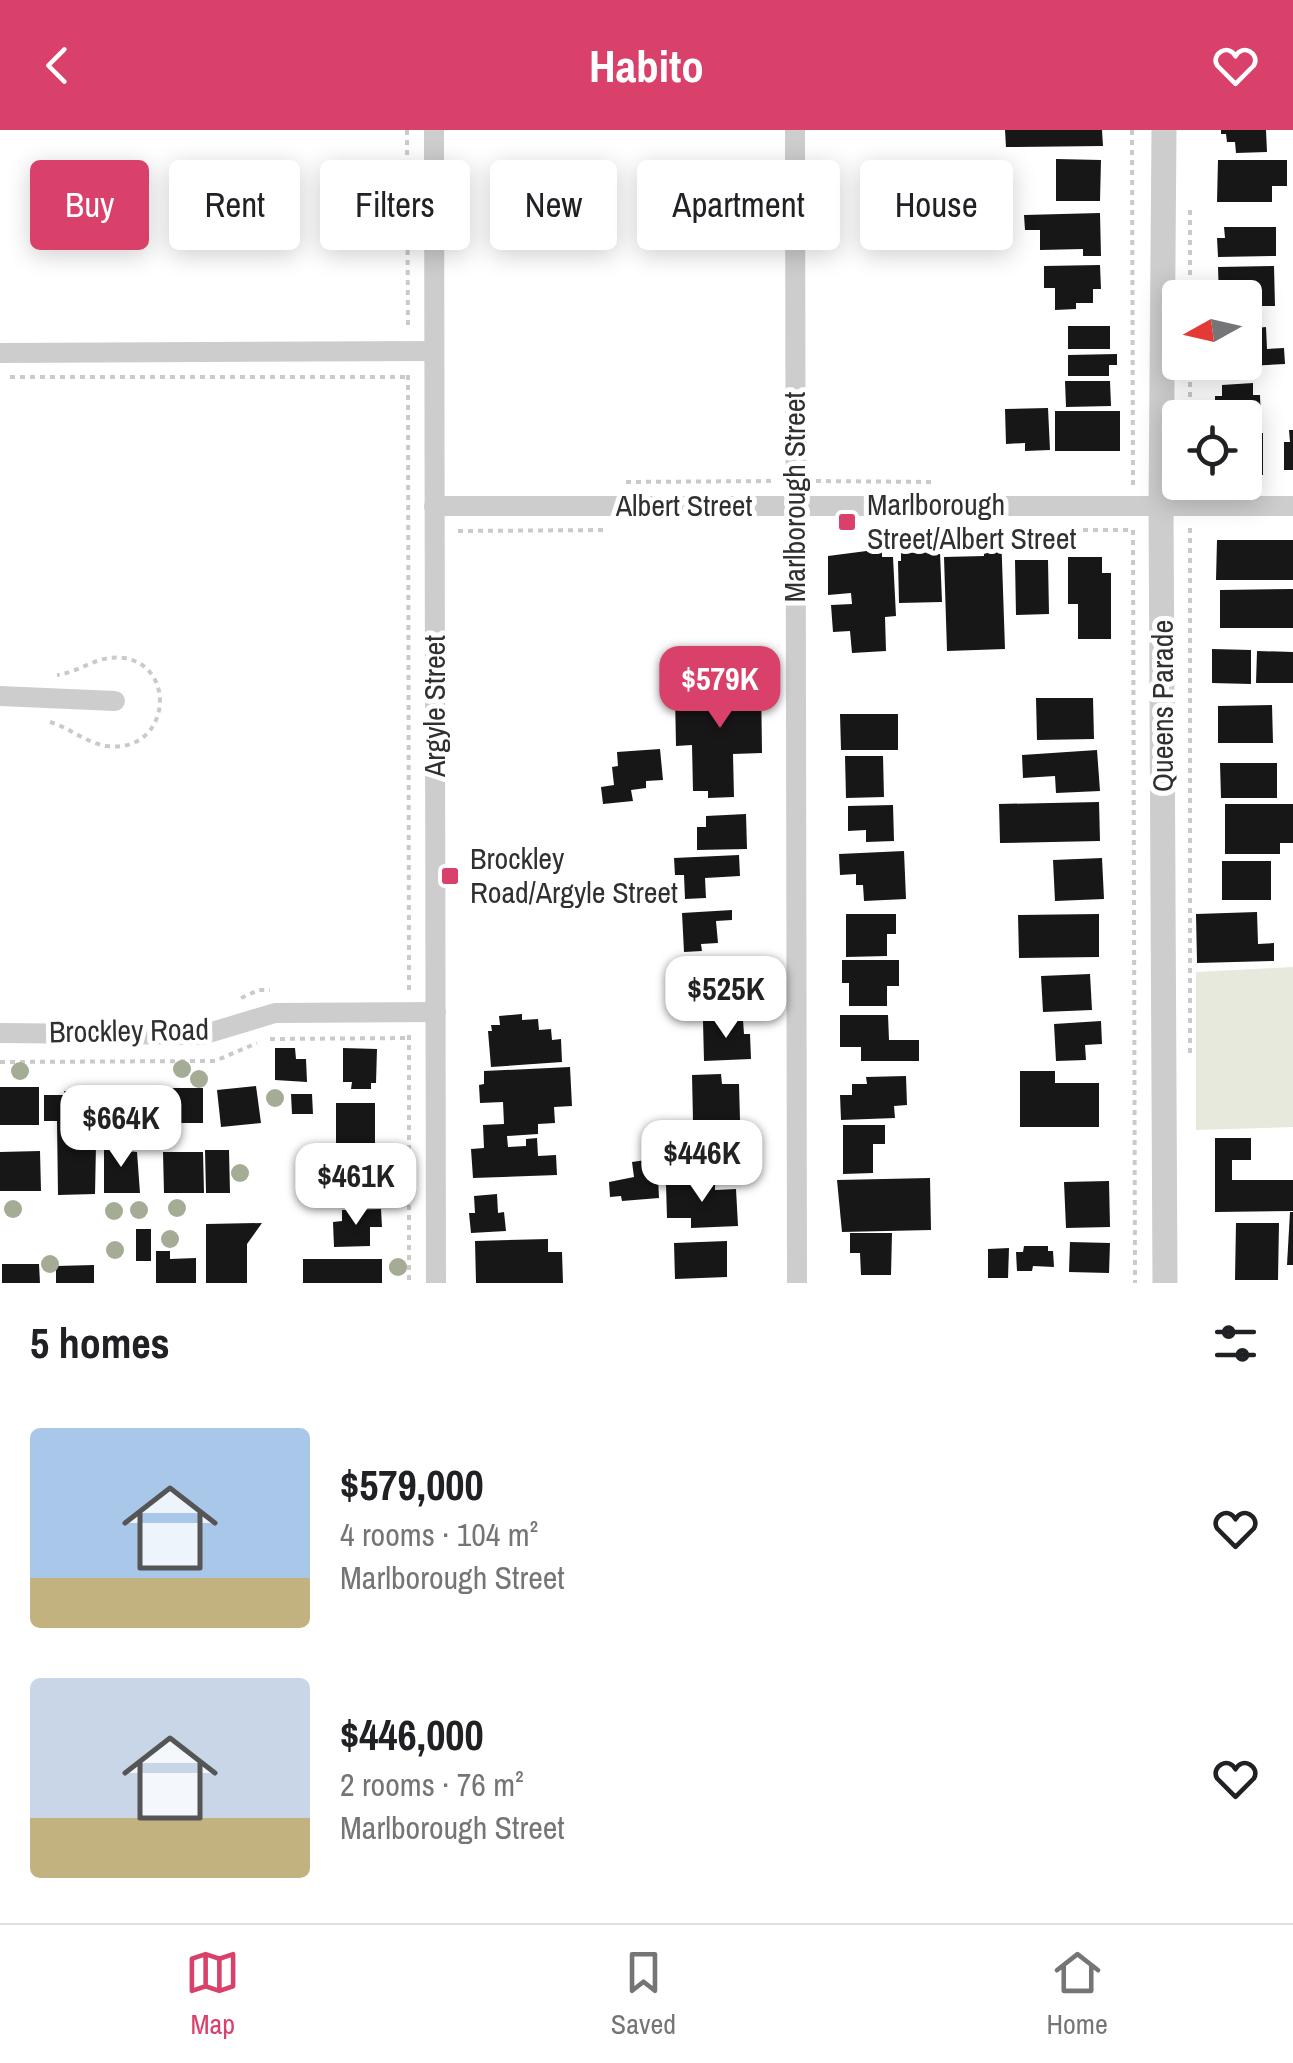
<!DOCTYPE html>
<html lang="en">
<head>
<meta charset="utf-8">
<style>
  body { margin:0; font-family:"Archivo Narrow",sans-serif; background:#f2f2f2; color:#202124; height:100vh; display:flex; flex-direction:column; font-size:38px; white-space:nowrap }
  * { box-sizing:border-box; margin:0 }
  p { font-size:32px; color:#757577 }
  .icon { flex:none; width:55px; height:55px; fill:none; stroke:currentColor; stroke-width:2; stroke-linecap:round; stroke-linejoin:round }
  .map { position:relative; height:1153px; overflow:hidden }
  .panel { display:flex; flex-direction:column; background:#fff; flex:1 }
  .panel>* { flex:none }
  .banner { position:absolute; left:30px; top:30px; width:1235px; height:90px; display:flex; gap:20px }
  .needle { width:65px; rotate:262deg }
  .buttons { position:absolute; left:1162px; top:150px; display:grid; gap:20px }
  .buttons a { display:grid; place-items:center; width:100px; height:100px; border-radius:10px; background:#fff; box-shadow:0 5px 25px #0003; font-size:50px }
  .price { position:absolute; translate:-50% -85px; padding:0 22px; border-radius:20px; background:#fff; color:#222; font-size:32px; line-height:65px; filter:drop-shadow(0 2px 5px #0008) }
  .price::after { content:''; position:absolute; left:50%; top:60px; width:30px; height:22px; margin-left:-15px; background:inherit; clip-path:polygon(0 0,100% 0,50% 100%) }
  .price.selected { background:#d9416a; color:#fff }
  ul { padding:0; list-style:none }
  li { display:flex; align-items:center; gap:30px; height:250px; padding:0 30px }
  li span { display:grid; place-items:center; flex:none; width:280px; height:200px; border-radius:10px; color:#555 }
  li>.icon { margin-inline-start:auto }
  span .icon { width:120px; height:120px; fill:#fffc; stroke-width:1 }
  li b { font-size:42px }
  h2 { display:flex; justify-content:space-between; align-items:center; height:120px; padding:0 30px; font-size:42px }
  .tag { padding:0 35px; border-radius:10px; background:#fff; box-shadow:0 5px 25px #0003; font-size:35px; line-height:90px }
  .tag.selected { background:#d9416a; color:#fff }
  header { display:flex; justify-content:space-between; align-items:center; height:130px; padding:0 30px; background:#d9416a; color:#fff; font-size:45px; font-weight:800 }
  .menu { display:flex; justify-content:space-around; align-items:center; height:140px; border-top:2px solid #e0e0e0; background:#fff; font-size:28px; color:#757577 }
  .menu a { display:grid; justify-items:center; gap:5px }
  .menu .selected { color:#d9416a }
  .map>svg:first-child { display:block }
  .green { fill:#e6e9dc }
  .building { fill:#171717 }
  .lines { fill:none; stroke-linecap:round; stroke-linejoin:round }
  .path { stroke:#cacaca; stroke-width:4; stroke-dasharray:5 5; stroke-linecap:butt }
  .minor { stroke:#cdcdcd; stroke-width:20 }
  .tertiary { stroke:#cdcdcd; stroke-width:25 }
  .tree { fill:#a5ac96 }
  .poi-dot { fill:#d9416a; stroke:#fff; stroke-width:4 }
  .labels { text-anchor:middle; stroke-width:10; stroke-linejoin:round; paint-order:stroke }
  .street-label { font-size:30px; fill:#303030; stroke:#fff }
  .poi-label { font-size:30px; fill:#303030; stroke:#fff; text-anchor:start }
</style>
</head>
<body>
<header><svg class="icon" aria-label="back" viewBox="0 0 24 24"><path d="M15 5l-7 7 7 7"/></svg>Habito<svg class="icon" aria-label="heart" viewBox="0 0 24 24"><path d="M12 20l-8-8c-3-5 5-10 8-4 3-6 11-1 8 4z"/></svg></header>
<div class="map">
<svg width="1293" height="1153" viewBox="0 0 1293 1153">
  <rect width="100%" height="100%" fill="#fff"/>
  <!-- green -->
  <path class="green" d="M1293,837V997L1196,1000V842Z"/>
  <!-- building -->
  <g class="building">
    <path d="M1005,0H1102L1103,16L1006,17Z"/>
    <path d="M1221,0H1266L1267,22L1236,23L1235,12H1227L1226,4H1221Z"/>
    <path d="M1056,29L1101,30L1100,71H1056Z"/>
    <path d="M1218,30H1287V56H1272V72H1217Z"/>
    <path d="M1100,83L1101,126H1083V119L1040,120V100H1025L1024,85Z"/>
    <path d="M1224,97H1276V126L1218,127L1217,108H1225Z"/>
    <path d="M1100,135L1101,159H1093V173H1076V179L1055,180V158H1044V136Z"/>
    <path d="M1274,136L1275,176H1245V168H1219L1218,137Z"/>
    <rect x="1068" y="196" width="42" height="23"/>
    <path d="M1266,197L1267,219L1284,218L1285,234L1228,237V232H1245V199Z"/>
    <path d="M1117,224V235H1109V246H1068V225Z"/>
    <path d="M1065,251H1110L1111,276L1066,277Z"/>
    <path d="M1253,253V265H1260L1261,289L1215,288V266H1222V255Z"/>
    <path d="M1048,278L1050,320L1025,321V313L1006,314L1005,279Z"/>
    <rect x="1055" y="281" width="65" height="40"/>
    <path d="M1289,300H1293V340H1284V312H1290Z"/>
    <rect x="1245" y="303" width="18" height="42"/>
    <path d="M1001,402L1005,519L947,521L944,427L984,426L983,403Z"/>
    <path d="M1217,410H1293V450H1216Z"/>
    <path d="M882,419V427H893L896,486L885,487L886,521L852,523L850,501L833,502L831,475L852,474L851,463L828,465V426Z"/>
    <path d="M940,422L942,472L899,473L898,431H901V423Z"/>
    <path d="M1068,427H1102V443H1111V509H1078V474H1068Z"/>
    <path d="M1015,430H1048L1049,484L1016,485Z"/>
    <path d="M1293,459V498H1220V460Z"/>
    <path d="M1212,519L1251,520V554L1212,553Z"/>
    <path d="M1257,521L1293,522V553H1256Z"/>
    <path d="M761,549L762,623L733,624L734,667L708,668V661H693L692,615L676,616L675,565L710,564V550Z"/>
    <path d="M1036,568H1093L1094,609L1037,610Z"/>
    <path d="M1272,575L1273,613H1218V576Z"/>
    <path d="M840,584H898V620H841Z"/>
    <path d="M660,619L663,650L646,651V658L631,660L633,671L603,674L601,657L614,655L612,637L618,636L617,622Z"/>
    <path d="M1097,620L1100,661L1056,663L1055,646L1023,648L1022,625Z"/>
    <path d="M845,626H883L884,667L846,668Z"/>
    <path d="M1220,633H1277V668H1221Z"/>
    <path d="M1099,672L1100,711L1000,713L999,674Z"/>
    <path d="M1225,674H1293V713H1280V724H1225Z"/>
    <path d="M893,675L894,711L866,712V700L848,701V676Z"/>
    <path d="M746,684L747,719L697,720V697H706V686Z"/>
    <path d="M904,721L906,769L864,771L863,755H856V744L840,745L839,724Z"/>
    <path d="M739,725L740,746L705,748L706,768L685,769L684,745H675L674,728Z"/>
    <path d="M1102,728L1104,769L1055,771L1053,730Z"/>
    <rect x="1222" y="731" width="49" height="39"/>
    <path d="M732,780V790L716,791L718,813L701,814L702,821L684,822L682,783Z"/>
    <path d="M1257,782L1258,814L1274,813V831L1197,833L1196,784Z"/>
    <path d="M846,784H896V804H887V826L846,827Z"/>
    <path d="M1099,784V827L1019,828L1018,785Z"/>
    <path d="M842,830H899V856H887V876H849V853H842Z"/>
    <path d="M742,832L740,856H736L737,876L689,878V845H699V834Z"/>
    <path d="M1090,844L1092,880L1043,882L1041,846Z"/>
    <path d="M522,884V890L538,889L539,900L551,899L552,910L561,909L562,932L491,937L488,901H492L491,895H500L499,886Z"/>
    <path d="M840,885H888L889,910H919V931H861V917H840Z"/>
    <path d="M743,890L744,904H750L751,929L704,931L703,891Z"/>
    <path d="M1101,891L1102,914L1085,915L1086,930L1056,931L1054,894Z"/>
    <path d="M275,918H295L296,929H306L307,952L275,950Z"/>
    <path d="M343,918L377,919L376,953H371V959H351L352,952H343Z"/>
    <path d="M570,937L572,976L554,977L555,993L538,994V1004L507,1006L508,1017L526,1016V1009L537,1008L538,1026L556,1025L557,1045L473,1048L471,1019L484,1018L483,995L504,994L503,972L480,973L479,955L484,954V941Z"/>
    <path d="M1020,941H1055V953H1099V997H1020Z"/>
    <path d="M721,944L722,954H739L740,990L693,991L692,945Z"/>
    <path d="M906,946L907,975L894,976L895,988L841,990L840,965H852V954H867L866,947Z"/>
    <path d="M256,956L261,993L221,997L217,960Z"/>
    <rect x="0" y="957" width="39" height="38"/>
    <rect x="159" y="958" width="44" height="35"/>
    <path d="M135,960V965H143V989L134,990V1000H103L102,984H113V961Z"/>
    <path d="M64,961H83V965H97L95,1064L58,1065L57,991H44V965H65Z"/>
    <path d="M291,964H312L313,984H292Z"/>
    <rect x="336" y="973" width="39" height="41"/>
    <path d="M740,993L741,1039L684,1040L683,994Z"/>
    <path d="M843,995H885V1014H873V1043L843,1044Z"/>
    <path d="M1215,1008H1251V1030H1232V1050H1293V1081L1215,1082Z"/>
    <path d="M104,1015H127L126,1021L137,1022L140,1063H104Z"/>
    <path d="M205,1020H229L230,1063H206Z"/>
    <path d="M40,1021L41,1061H0V1022Z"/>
    <path d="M374,1021V1033H380V1053H357V1064L314,1065V1046H322V1022Z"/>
    <path d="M163,1022H203L204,1063H164Z"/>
    <path d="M674,1026L675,1047L658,1048L659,1068L622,1071L621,1066L610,1067L609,1052L634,1047L632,1032Z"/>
    <path d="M930,1048L931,1100L842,1102L837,1050Z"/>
    <path d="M1109,1051L1110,1097L1066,1098L1064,1052Z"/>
    <path d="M715,1052V1060L736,1059L738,1096L691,1098V1088H667L666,1054Z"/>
    <path d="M497,1064L498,1083L504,1082L506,1101L471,1103L469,1083H475L474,1066Z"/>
    <path d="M381,1079L382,1097H370V1116L334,1117L333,1092L342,1091V1080Z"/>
    <path d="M1290,1082H1293V1135H1287Z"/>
    <path d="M262,1093L247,1114V1153H206V1094Z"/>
    <path d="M1236,1093H1279L1278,1150H1235Z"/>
    <rect x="136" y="1099" width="15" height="32"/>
    <path d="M850,1103H892L891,1145H861L860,1123H850Z"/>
    <path d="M548,1109V1122H562L563,1153H476L475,1111Z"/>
    <path d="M727,1111V1147L675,1149L674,1113Z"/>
    <path d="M1070,1112L1110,1113L1109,1143L1069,1142Z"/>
    <path d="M1024,1116H1048V1121H1053L1054,1137L1033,1136L1032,1141H1017L1016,1122H1023Z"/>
    <path d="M1009,1118L1008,1148H988V1119Z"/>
    <path d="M156,1121H170V1129L196,1128V1153H156Z"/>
    <rect x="303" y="1129" width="79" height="24"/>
    <path d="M2,1134H39L40,1153H2Z"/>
    <path d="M94,1135V1153H56V1136Z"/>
  </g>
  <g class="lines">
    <!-- path -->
    <g class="path">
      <path d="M407,0L408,200"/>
      <path d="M1132,0L1133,355"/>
      <path d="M1190,80V168"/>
      <path d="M1190,232V288"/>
      <path d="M408,245L409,860"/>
      <path d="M10,247H408"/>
      <path d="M816,351L931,352"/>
      <path d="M626,352L776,351"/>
      <path d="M1083,400H1133"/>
      <path d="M1133,400L1135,1153"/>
      <path d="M458,401L608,400"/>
      <path d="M50,592C70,598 86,613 107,616C169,624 179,537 124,528C98,524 81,542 57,545"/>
      <path d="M241,868L259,860H270"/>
      <path d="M409,905V1153"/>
      <path d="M270,909L409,908"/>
      <path d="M1190,923V397"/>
      <path d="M0,932L215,931L257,913"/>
    </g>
    <!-- minor -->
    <g class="minor">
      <path d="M434,0L436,1153"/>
      <path d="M795,0L797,1153"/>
      <path d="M0,223L434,221"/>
      <path d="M434,376H1293"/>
      <path d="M0,566L115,571"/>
      <path d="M0,903L202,905L275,883L436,882"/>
    </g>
    <!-- tertiary -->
    <path class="tertiary" d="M1164,0L1161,377L1165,1153"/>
  </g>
  <!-- trees -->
  <g class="tree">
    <circle cx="182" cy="939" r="9"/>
    <circle cx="20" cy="941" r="9"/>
    <circle cx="199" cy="949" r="9"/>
    <circle cx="275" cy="968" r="9"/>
    <circle cx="240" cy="1043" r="9"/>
    <circle cx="177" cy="1078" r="9"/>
    <circle cx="13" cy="1079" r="9"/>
    <circle cx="139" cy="1080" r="9"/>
    <circle cx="114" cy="1081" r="9"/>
    <circle cx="170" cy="1109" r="9"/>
    <circle cx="115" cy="1120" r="9"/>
    <circle cx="50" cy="1134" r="9"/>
    <circle cx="398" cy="1137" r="9"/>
  </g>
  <!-- markers -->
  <g class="poi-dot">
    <rect x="837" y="382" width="20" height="20" rx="5"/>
    <rect x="440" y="736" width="20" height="20" rx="5"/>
  </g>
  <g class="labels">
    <!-- street labels -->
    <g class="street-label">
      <text transform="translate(795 367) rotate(-90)" y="10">Marlborough Street</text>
      <text x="684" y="386">Albert Street</text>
      <text transform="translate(435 576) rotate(-90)" y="10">Argyle Street</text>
      <text transform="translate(1163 576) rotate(-90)" y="10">Queens Parade</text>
      <text transform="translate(129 901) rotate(-1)" y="10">Brockley Road</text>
    </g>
    <!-- poi labels -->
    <g class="poi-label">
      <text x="867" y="385">Marlborough<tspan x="867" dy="34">Street/Albert Street</tspan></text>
      <text x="470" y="739">Brockley<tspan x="470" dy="34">Road/Argyle Street</tspan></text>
    </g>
  </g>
</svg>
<div class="buttons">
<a><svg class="needle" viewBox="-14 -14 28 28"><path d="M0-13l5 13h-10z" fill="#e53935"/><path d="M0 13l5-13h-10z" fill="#757577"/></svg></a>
<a><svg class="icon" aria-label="locate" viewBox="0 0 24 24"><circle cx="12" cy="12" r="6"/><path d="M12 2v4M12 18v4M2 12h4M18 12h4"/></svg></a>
</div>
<b class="price selected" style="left:720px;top:601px">$579K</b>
<b class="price" style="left:726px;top:911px">$525K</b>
<b class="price" style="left:121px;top:1040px">$664K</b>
<b class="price" style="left:702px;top:1075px">$446K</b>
<b class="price" style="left:356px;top:1098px">$461K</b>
<div class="banner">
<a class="tag selected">Buy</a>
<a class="tag">Rent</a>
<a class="tag">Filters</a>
<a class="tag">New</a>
<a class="tag">Apartment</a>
<a class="tag">House</a>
</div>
</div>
<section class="panel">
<h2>5 homes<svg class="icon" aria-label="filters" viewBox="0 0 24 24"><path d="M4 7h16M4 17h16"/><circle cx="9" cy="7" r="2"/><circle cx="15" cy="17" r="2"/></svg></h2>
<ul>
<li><span style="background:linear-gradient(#a9c7e8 75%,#c2b280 0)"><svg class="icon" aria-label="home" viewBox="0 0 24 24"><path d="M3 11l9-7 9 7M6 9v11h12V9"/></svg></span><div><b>$579,000</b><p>4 rooms · 104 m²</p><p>Marlborough Street</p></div><svg class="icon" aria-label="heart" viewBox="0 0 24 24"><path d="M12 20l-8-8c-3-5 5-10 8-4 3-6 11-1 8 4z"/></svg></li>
<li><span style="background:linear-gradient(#c9d6e8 70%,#c2b280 0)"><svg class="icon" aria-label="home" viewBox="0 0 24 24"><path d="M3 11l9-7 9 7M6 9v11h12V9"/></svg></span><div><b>$446,000</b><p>2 rooms · 76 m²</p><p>Marlborough Street</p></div><svg class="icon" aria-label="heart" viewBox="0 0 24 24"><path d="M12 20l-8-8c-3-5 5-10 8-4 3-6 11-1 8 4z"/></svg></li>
</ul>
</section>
<nav class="menu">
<a class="selected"><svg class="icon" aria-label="map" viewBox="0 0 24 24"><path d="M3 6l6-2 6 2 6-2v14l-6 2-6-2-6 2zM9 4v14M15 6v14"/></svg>Map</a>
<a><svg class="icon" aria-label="saved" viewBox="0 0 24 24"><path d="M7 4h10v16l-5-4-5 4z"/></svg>Saved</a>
<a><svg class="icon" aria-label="home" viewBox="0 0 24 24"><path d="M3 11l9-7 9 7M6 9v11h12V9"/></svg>Home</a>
</nav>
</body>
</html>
